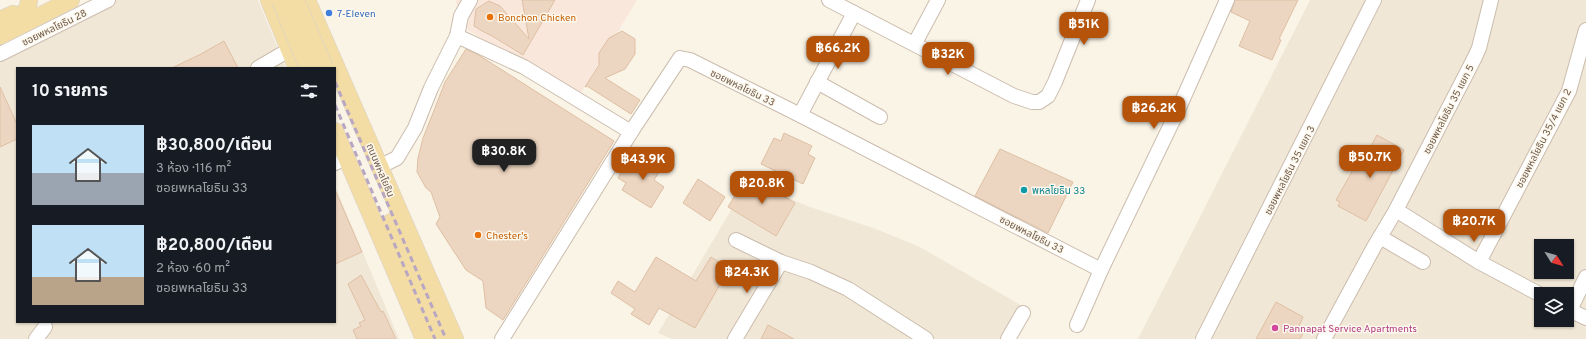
<!DOCTYPE html>
<html lang="th">
<head>
<meta charset="utf-8">
<style>
  body { margin:0; font-family:Overpass,"Noto Sans Thai",sans-serif; background:#20242c; color:#f1f3f6; height:100vh; display:flex; flex-direction:column; font-size:15px; white-space:nowrap }
  * { box-sizing:border-box; margin:0 }
  p { font-size:13px; color:#9ea1a6 }
  .icon { flex:none; width:22px; height:22px; fill:none; stroke:currentColor; stroke-width:2; stroke-linecap:round; stroke-linejoin:round }
  .map { position:relative; flex:1; overflow:hidden }
  .sheet { position:absolute; left:16px; top:67px; width:320px; height:256px; display:flex; flex-direction:column; background:#171b24; border-radius:0px; box-shadow:0 1px 3px #0004 }
  .sheet>* { flex:none }
  .needle { width:26px; rotate:127deg }
  .fabs { position:absolute; left:1534px; top:239px; display:grid; gap:8px }
  .fabs a { display:grid; place-items:center; width:40px; height:40px; border-radius:0px; background:#171b24; box-shadow:0 1px 3px #0004; font-size:20px }
  .price { position:absolute; translate:-50% -34px; padding:0 9px; border-radius:8px; background:#b45309; color:#fff; font-size:13px; line-height:26px; filter:drop-shadow(0 1px 2px #0008) }
  .price::after { content:''; position:absolute; left:50%; top:24px; width:12px; height:9px; margin-left:-6px; background:inherit; clip-path:polygon(0 0,100% 0,50% 100%) }
  .price.on { background:#222; color:#fff }
  ul { padding:0; list-style:none }
  li { display:flex; align-items:center; gap:12px; height:100px; padding:0 16px }
  li span { display:grid; place-items:center; flex:none; width:112px; height:80px; border-radius:0px; color:#555 }
  li>.icon { margin-inline-start:auto }
  span .icon { width:48px; height:48px; fill:#fffc; stroke-width:1 }
  li b { font-size:17px }
  h2 { display:flex; justify-content:space-between; align-items:center; height:48px; padding:0 16px; font-size:17px }
  .map>svg:first-child { display:block }
  .residential { fill:#f1e7d6; fill-rule:evenodd }
  .commercial { fill:#fae7dc }
  .building { fill:#edd6c1; stroke:#debfa3 }
  .lines { fill:none; stroke-linecap:round; stroke-linejoin:round }
  .minor-casing { stroke:#cbbdae; stroke-width:16 }
  .major-casing { stroke:#d8d2cd; stroke-width:18 }
  .minor { stroke:#fff; stroke-width:14 }
  .major { stroke:#f3dda5; stroke-width:17 }
  .rail { stroke:#b8a6c3; stroke-width:3; stroke-dasharray:6 4; stroke-linecap:butt }
  .major-bridge-casing { stroke:#d8d2cd; stroke-width:18; stroke-linecap:butt }
  .major-bridge { stroke:#f3dda5; stroke-width:17 }
  .shop-dot { fill:#3f7fe0; stroke:#fdf8ed; stroke-width:1.5 }
  .food-dot { fill:#e8710a; stroke:#fdf8ed; stroke-width:1.5 }
  .culture-dot { fill:#0f9aa8; stroke:#fdf8ed; stroke-width:1.5 }
  .hotel-dot { fill:#d1479c; stroke:#fdf8ed; stroke-width:1.5 }
  .labels { text-anchor:middle; stroke-width:3; stroke-linejoin:round; paint-order:stroke }
  .shop-label { font-size:10px; fill:#366cbe; stroke:#fdf8ed; text-anchor:start }
  .food-label { font-size:10px; fill:#c56008; stroke:#fdf8ed; text-anchor:start }
  .street-label { font-size:10px; fill:#725e4e; stroke:#fdf8ed }
  .culture-label { font-size:10px; fill:#0d838f; stroke:#fdf8ed; text-anchor:start }
  .hotel-label { font-size:10px; fill:#b23c85; stroke:#fdf8ed; text-anchor:start }
</style>
</head>
<body>
<div class="map">
<svg width="1586" height="339" viewBox="0 0 1586 339">
  <rect width="100%" height="100%" fill="#faf4e7"/>
  <!-- residential -->
  <g class="residential">
    <path d="M93,0H258L286,68H17V322H335V186L399,339H0V44Z"/>
    <path d="M1310,0H1586V339H1138ZM1541,246H1567V272H1541ZM1541,294H1567V320H1541Z"/>
    <path d="M749,180L807,206L876,229L920,247L1031,311L1015,339H672L658,333Z"/>
  </g>
  <!-- commercial -->
  <path class="commercial" d="M455,0H637L578,98L468,30Z"/>
  <!-- building -->
  <g class="building">
    <path d="M522,0H555L523,55L492,36L482,31L474,26L476,9L489,1L500,6L529,39Z"/>
    <path d="M1235,0H1298L1279,39L1281,40L1272,60L1239,46L1250,21L1231,12Z"/>
    <path d="M622,31L635,39V54L625,69L605,78L640,100L631,114L587,86L585,87L599,65V53L609,38Z"/>
    <path d="M224,41L238,68H172L201,54Z"/>
    <path d="M466,49L480,56L614,141L503,320L486,308L483,281L466,270L436,224L440,217L431,192L426,188L417,172L418,158L423,138L433,113L445,82Z"/>
    <path d="M0,87L17,124V139L0,147Z"/>
    <path d="M784,133L812,146L808,154L815,158L803,184L761,164L774,138L781,141Z"/>
    <path d="M1377,135L1404,150L1366,221L1338,206L1340,202L1336,200L1354,168L1358,170Z"/>
    <path d="M1000,149L1073,182L1048,233L975,196Z"/>
    <path d="M644,155L663,166L654,180L664,187L651,208L622,190L626,183L618,178L628,162L636,167Z"/>
    <path d="M747,175L795,203L776,236L728,207Z"/>
    <path d="M698,179L725,197L710,221L683,203Z"/>
    <path d="M335,190L362,252L335,264Z"/>
    <path d="M656,257L696,281L711,257L722,264L724,260L740,270L733,282L730,280L728,284L722,281L695,328L659,308L649,325L631,314L635,309L611,293L618,281L635,292Z"/>
    <path d="M361,275L381,312L383,311L396,339H357L353,330L361,326L359,323L365,320L348,284Z"/>
    <path d="M1276,302L1303,317L1299,326L1305,329L1300,339H1256Z"/>
    <path d="M768,325L794,339H761Z"/>
  </g>
  <g class="lines">
    <!-- minor casing -->
    <g class="minor-casing">
      <g id="minor">
        <path d="M829,0L1014,96L1032,102H1039L1048,96L1055,82L1088,0"/>
        <path d="M457,36L524,67L631,132"/>
        <path d="M915,43L938,0"/>
        <path d="M0,54L108,0"/>
        <path d="M258,68L289,50"/>
        <path d="M817,82L880,117"/>
        <path d="M800,115L854,13"/>
        <path d="M335,163L337,162"/>
        <path d="M379,167L397,158L415,128L431,88L457,36L461,16L470,0"/>
        <path d="M1396,210L1479,262L1541,295"/>
        <path d="M1380,237L1423,262"/>
        <path d="M736,240L781,262L811,272L848,289L926,339"/>
        <path d="M1479,262L1569,91L1586,30"/>
        <path d="M1567,309L1586,318"/>
        <path d="M1570,310L1586,277"/>
        <path d="M1077,325L1101,270L1178,110L1227,0"/>
        <path d="M36,339L45,327"/>
        <path d="M502,339L631,132L680,58L690,60L800,115L1101,270"/>
        <path d="M735,339L781,262"/>
        <path d="M1008,339L1023,313"/>
        <path d="M1203,339L1374,0"/>
        <path d="M1324,339L1374,247L1396,210L1475,57L1479,48L1491,0"/>
      </g>
    </g>
    <!-- major casing -->
    <g class="major-casing">
      <g id="major">
        <path d="M269,0L297,68"/>
        <path d="M307,0L455,339"/>
        <path d="M0,20L13,14"/>
        <path d="M14,27L28,7L29,0"/>
        <path d="M0,36L71,0"/>
        <path d="M335,131L424,339"/>
        <path d="M391,222L441,339"/>
      </g>
    </g>
    <!-- minor -->
    <use href="#minor" class="minor"/>
    <!-- major -->
    <use href="#major" class="major"/>
    <!-- rail -->
    <g class="rail">
      <path d="M290,0L319,68"/>
      <path d="M300,0L329,68"/>
      <path d="M335,82L446,339"/>
      <path d="M335,105L435,339"/>
    </g>
    <!-- major-bridge casing -->
    <g class="major-bridge-casing">
      <g id="major-bridge">
        <path d="M280,0L308,68"/>
        <path d="M296,0L325,68"/>
      </g>
    </g>
    <!-- major-bridge -->
    <use href="#major-bridge" class="major-bridge"/>
  </g>
  <!-- markers -->
  <circle class="shop-dot" cx="329" cy="13" r="4"/>
  <g class="food-dot">
    <circle cx="490" cy="17" r="4"/>
    <circle cx="478" cy="235" r="4"/>
  </g>
  <circle class="culture-dot" cx="1024" cy="190" r="4"/>
  <circle class="hotel-dot" cx="1275" cy="328" r="4"/>
  <g class="labels">
    <!-- shop labels -->
    <g class="shop-label">
      <text x="337" y="17">7-Eleven</text>
    </g>
    <!-- food labels -->
    <g class="food-label">
      <text x="498" y="21">Bonchon Chicken</text>
      <text x="486" y="239">Chester's</text>
    </g>
    <!-- street labels -->
    <g class="street-label">
      <text transform="translate(54 27) rotate(-26)" y="4">ซอยพหลโยธิน 28</text>
      <text transform="translate(743 87) rotate(26)" y="4">ซอยพหลโยธิน 33</text>
      <text transform="translate(1448 109) rotate(-63)" y="4">ซอยพหลโยธิน 35 แยก 5</text>
      <text transform="translate(1543 138) rotate(-63)" y="4">ซอยพหลโยธิน 35/4 แยก 2</text>
      <text transform="translate(381 170) rotate(67)" y="4">ถนนพหลโยธิน</text>
      <text transform="translate(1289 170) rotate(-63)" y="4">ซอยพหลโยธิน 35 แยก 3</text>
      <text transform="translate(1032 234) rotate(27)" y="4">ซอยพหลโยธิน 33</text>
    </g>
    <!-- culture labels -->
    <g class="culture-label">
      <text x="1032" y="194">พหลโยธิน 33</text>
    </g>
    <!-- hotel labels -->
    <g class="hotel-label">
      <text x="1283" y="332">Pannapat Service Apartments</text>
    </g>
  </g>
</svg>
<div class="fabs">
<a><svg class="needle" viewBox="-14 -14 28 28"><path d="M0-13l5 13h-10z" fill="#e53935"/><path d="M0 13l5-13h-10z" fill="#9ea1a6"/></svg></a>
<a><svg class="icon" aria-label="layers" viewBox="0 0 24 24"><path d="M12 4l9 5-9 5-9-5zM3 14l9 5 9-5"/></svg></a>
</div>
<b class="price" style="left:1084px;top:46px">฿51K</b>
<b class="price" style="left:838px;top:70px">฿66.2K</b>
<b class="price" style="left:948px;top:76px">฿32K</b>
<b class="price" style="left:1154px;top:130px">฿26.2K</b>
<b class="price on" style="left:504px;top:173px">฿30.8K</b>
<b class="price" style="left:1370px;top:179px">฿50.7K</b>
<b class="price" style="left:643px;top:181px">฿43.9K</b>
<b class="price" style="left:762px;top:205px">฿20.8K</b>
<b class="price" style="left:1474px;top:243px">฿20.7K</b>
<b class="price" style="left:747px;top:294px">฿24.3K</b>
<section class="sheet">
<h2>10 รายการ<svg class="icon" aria-label="filters" viewBox="0 0 24 24"><path d="M4 7h16M4 17h16"/><circle cx="9" cy="7" r="2"/><circle cx="15" cy="17" r="2"/></svg></h2>
<ul>
<li><span style="background:linear-gradient(#bfe0f5 60%,#9aa5b1 0)"><svg class="icon" aria-label="home" viewBox="0 0 24 24"><path d="M3 11l9-7 9 7M6 9v11h12V9"/></svg></span><div><b>฿30,800/เดือน</b><p>3 ห้อง · 116 m²</p><p>ซอยพหลโยธิน 33</p></div></li>
<li><span style="background:linear-gradient(#bfe0f5 65%,#b9a48a 0)"><svg class="icon" aria-label="home" viewBox="0 0 24 24"><path d="M3 11l9-7 9 7M6 9v11h12V9"/></svg></span><div><b>฿20,800/เดือน</b><p>2 ห้อง · 60 m²</p><p>ซอยพหลโยธิน 33</p></div></li>
</ul>
</section>
</div>
</body>
</html>
